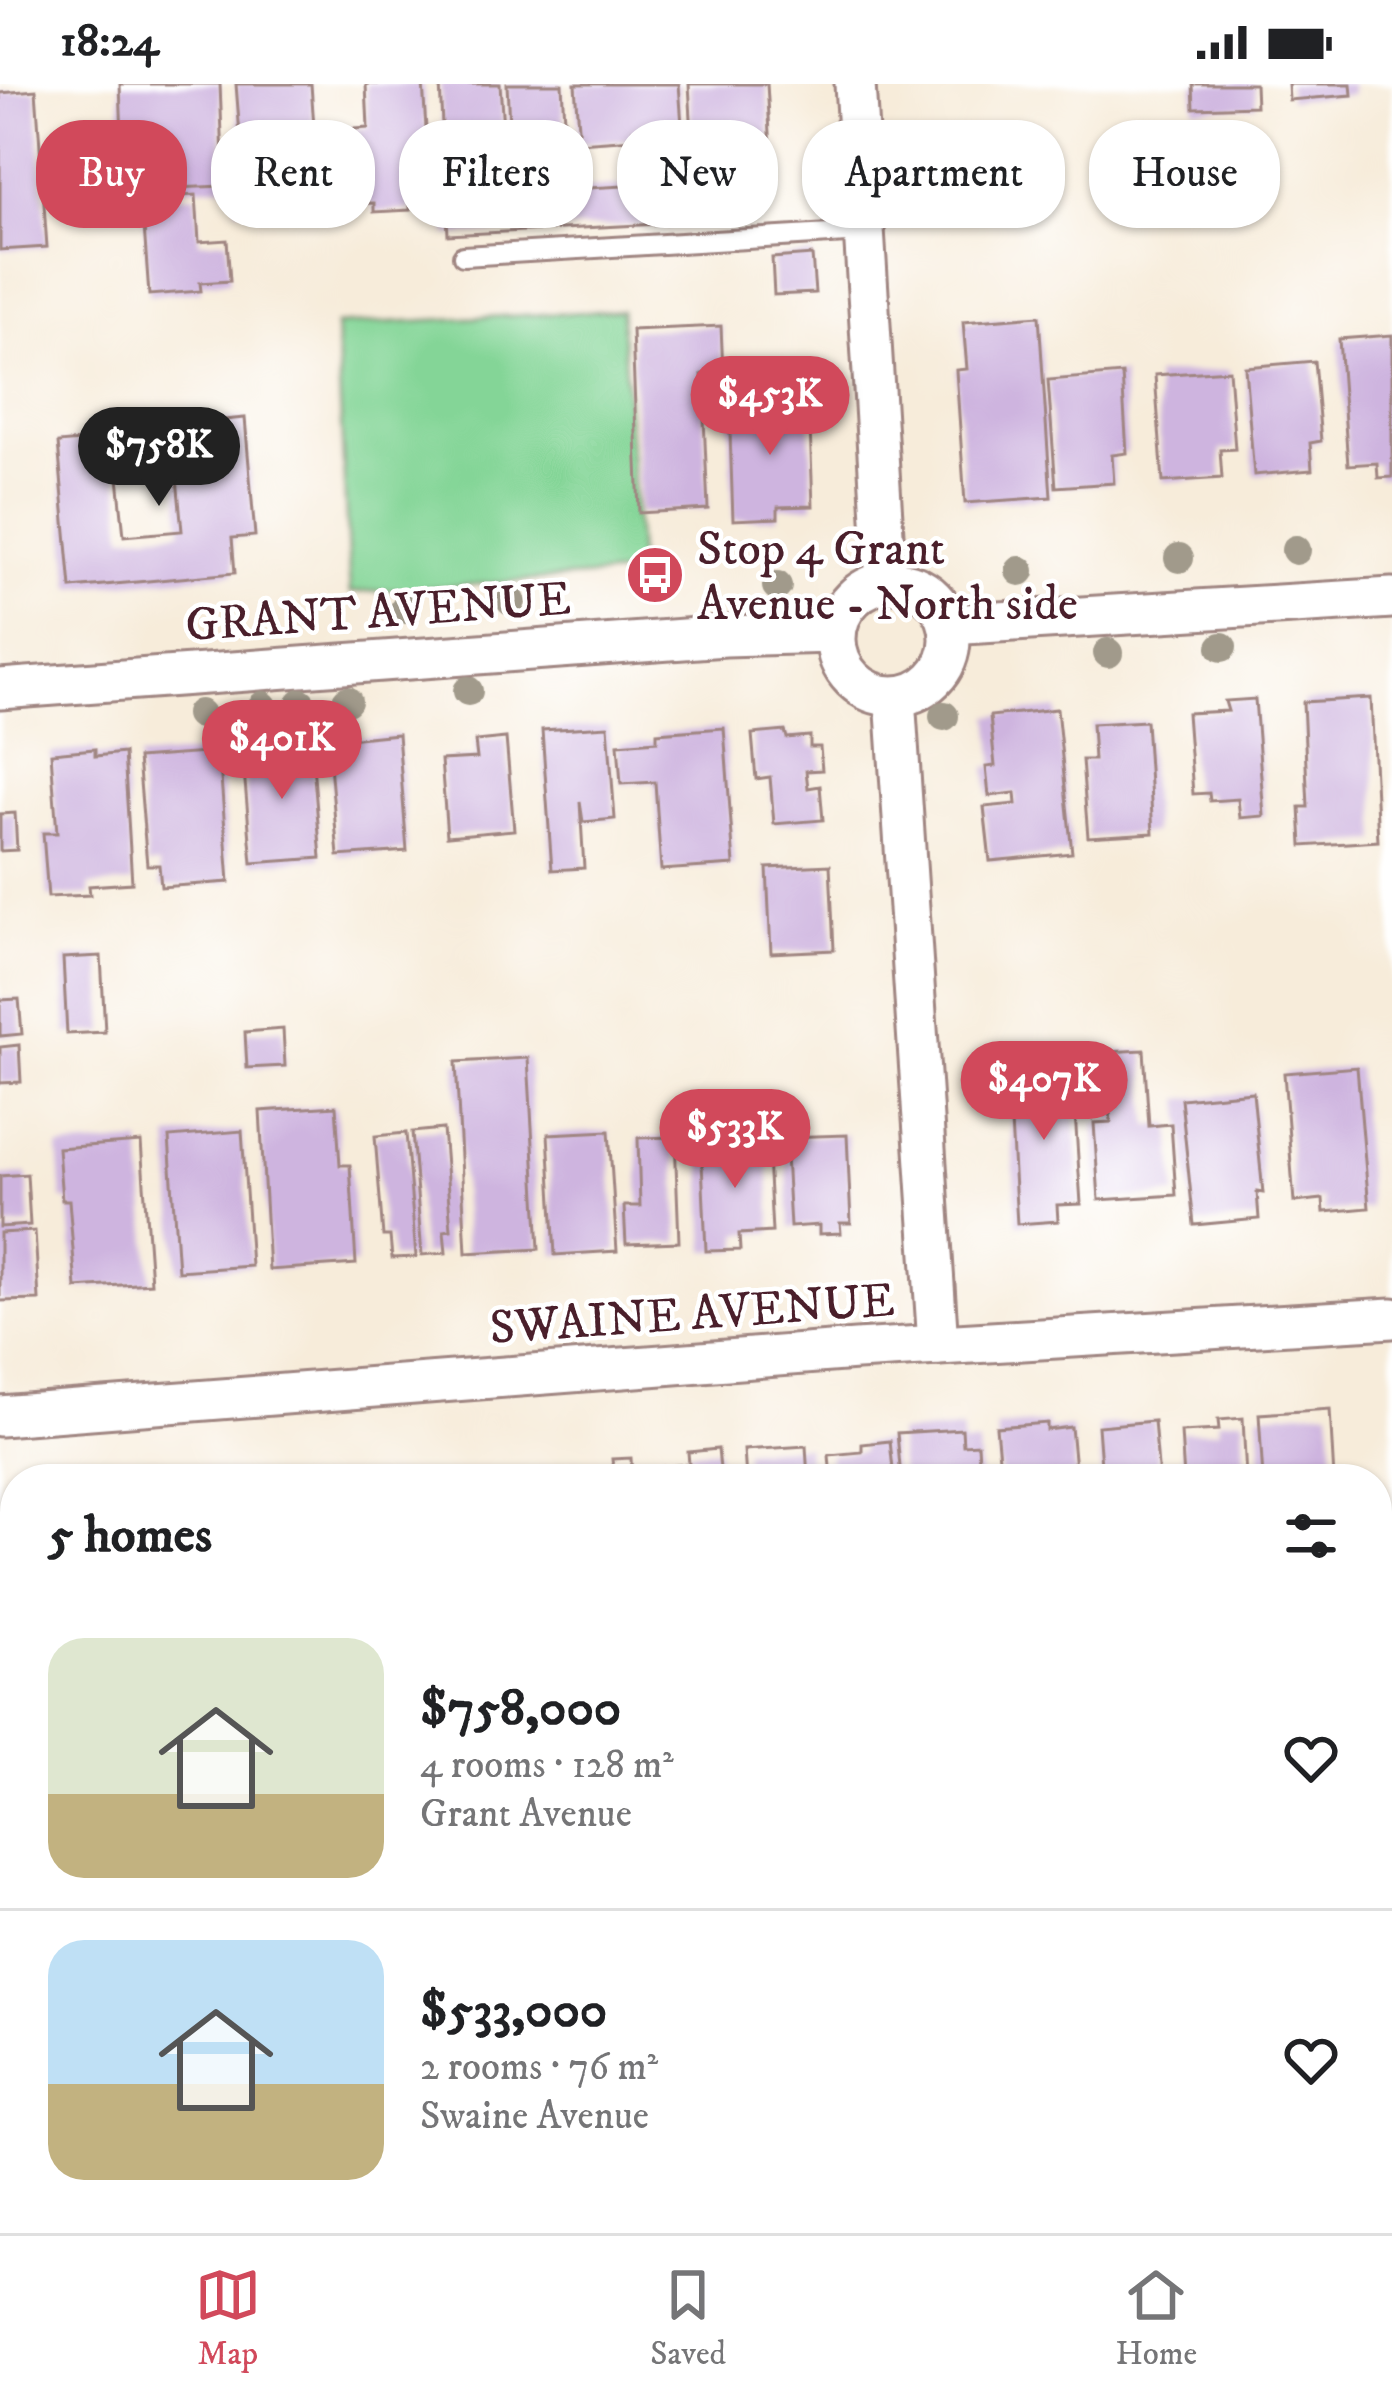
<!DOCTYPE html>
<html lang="en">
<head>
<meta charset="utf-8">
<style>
  body { margin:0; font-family:"IM FELL DW Pica",serif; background:#f6f6f6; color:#202124; height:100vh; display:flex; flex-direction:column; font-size:45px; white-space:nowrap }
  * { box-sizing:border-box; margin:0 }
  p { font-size:39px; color:#757577 }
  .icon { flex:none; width:66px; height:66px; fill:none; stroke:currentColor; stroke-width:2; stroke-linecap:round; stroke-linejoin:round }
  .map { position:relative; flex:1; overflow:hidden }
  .side { position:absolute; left:0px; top:1380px; width:1392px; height:771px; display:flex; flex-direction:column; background:#fff; border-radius:48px 48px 0 0; box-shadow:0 3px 9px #0004 }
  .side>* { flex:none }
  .banner { position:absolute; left:36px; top:36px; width:1320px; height:108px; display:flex; gap:24px }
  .price { position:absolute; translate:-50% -102px; padding:0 27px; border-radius:42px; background:#d1495b; color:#fff; font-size:39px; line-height:78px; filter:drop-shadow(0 3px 6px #0008) }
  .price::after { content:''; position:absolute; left:50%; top:72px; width:36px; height:27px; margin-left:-18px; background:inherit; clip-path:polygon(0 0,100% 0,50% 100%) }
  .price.current { background:#222; color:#fff }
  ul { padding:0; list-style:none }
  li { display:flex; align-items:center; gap:36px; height:300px; padding:0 48px }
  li+li { border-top:3px solid #e0e0e0 }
  li span { display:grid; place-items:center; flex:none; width:336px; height:240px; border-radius:36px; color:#555 }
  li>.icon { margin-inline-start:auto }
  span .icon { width:144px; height:144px; fill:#fffc; stroke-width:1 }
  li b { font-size:51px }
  h2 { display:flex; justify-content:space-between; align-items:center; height:144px; padding:0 48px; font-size:51px }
  .chip { padding:0 42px; border-radius:48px; background:#fff; box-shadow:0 3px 9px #0004; font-size:42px; line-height:108px }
  .chip.current { background:#d1495b; color:#fff }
  .status { display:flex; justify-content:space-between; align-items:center; height:84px; padding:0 60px; background:#fff; direction:ltr }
  .status svg { height:33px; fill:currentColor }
  .menu { display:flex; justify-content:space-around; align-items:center; height:168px; border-top:3px solid #e0e0e0; background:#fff; font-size:33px; color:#757577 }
  .menu a { display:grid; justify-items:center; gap:6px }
  .menu .current { color:#d1495b }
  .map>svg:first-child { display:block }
  .green { fill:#84d597; stroke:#677a61; stroke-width:3 }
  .building { fill:#ceb4df }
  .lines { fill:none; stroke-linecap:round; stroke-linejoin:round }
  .lane-casing { stroke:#a08682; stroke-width:24 }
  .street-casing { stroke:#a08682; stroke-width:45 }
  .lane { stroke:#fff; stroke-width:18 }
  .street { stroke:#fff; stroke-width:39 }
  .tree { fill:#a19a8b }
  .labels { text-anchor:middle; stroke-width:9; stroke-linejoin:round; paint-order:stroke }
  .poi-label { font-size:48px; fill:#4a1f2b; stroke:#fff; text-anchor:start }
  .street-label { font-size:48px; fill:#4a1f2b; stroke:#fff }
</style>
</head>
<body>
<div class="status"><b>18:24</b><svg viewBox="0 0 49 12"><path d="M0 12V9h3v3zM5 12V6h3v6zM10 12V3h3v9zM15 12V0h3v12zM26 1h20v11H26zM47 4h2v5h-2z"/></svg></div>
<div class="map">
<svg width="1392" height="2149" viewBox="0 0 1392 2149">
  <rect width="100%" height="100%" fill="#fff"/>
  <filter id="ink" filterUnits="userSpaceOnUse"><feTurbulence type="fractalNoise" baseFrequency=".00833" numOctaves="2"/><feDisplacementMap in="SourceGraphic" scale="24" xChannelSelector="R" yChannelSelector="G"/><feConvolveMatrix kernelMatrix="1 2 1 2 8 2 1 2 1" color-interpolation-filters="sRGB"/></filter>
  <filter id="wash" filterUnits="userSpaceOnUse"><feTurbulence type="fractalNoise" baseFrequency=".004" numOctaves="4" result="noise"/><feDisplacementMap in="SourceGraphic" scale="48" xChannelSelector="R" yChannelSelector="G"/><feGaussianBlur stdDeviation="2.7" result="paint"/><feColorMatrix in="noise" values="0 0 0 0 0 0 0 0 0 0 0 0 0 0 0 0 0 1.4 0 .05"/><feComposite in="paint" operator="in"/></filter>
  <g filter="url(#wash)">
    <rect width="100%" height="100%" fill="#f7ecda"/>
    <!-- green -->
    <path class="green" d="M621,226L639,489L350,509L336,241Z"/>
    <g id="blocks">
      <!-- building -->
      <g class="building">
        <path d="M120,0H220L224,102L124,106Z"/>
        <path d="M236,0H311L315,58L241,64Z"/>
        <path d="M366,0H423L426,44L437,43L441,113L410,114V126L374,128V119L344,120L340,46L368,44Z"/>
        <path d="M440,0H500L504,59L443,61Z"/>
        <path d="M507,0H562L565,56L510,60Z"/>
        <path d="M575,0H679L682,42L633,46L634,55L579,59Z"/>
        <path d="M689,0H767L771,65L693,69Z"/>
        <path d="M1193,0H1255L1256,22L1194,24Z"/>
        <path d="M1288,0H1351L1352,11L1289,16Z"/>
        <path d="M36,6L47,163L0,166V9Z"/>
        <path d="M334,73L337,129H302V123L236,125L235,86L277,84V75Z"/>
        <path d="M694,98L697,138L448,151L446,112Z"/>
        <path d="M196,111L199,158L227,156L230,197L200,199L201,207L149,211L142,114Z"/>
        <path d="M812,171L815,209L774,211L772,174Z"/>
        <path d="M1039,232L1051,413L965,419L956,286L967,285L963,238Z"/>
        <path d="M721,242L723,288L702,290L708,425L639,429L632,246Z"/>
        <path d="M1392,251V393L1378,394L1377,379L1348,381L1339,255Z"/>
        <path d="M1314,277L1321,357L1310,359L1312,386L1254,391L1245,283Z"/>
        <path d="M1229,286L1235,365L1220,366L1222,394L1163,398L1155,291Z"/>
        <path d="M1122,290L1127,369L1112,371L1114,399L1056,403L1048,296Z"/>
        <path d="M809,316L813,422L778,423V434L733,436L729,319Z"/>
        <path d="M245,334L255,452L232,454L235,489L71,504L58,359L114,354L124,452L182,447L172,341Z"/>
        <path d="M1371,614L1378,757L1302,762L1300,723H1308L1303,618Z"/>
        <path d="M1255,615L1264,732L1240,734L1238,715L1210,717L1209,709L1193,710L1187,629L1228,627L1225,617Z"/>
        <path d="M1057,625L1072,769L990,777L984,723L1016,720L1015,709L989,712L986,683L995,682L990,632Z"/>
        <path d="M1146,637L1153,749L1088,753L1082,676H1094L1092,640Z"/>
        <path d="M608,642L615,735L583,738L580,718L584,784L552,786L542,646Z"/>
        <path d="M724,644L734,781L661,786L655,698L621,700L618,660L657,657V649Z"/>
        <path d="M785,647L787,654L810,652V663H820L822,686L806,687L808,704L820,702L823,736L774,740L770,693L756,695L752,650Z"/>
        <path d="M398,650L407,767L338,772L328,657Z"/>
        <path d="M506,654L514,746L447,752L441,676L477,674L475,657Z"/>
        <path d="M311,657L321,774L252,779L242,663Z"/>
        <path d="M95,665V672L124,669L132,799L89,802L90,811L48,813L43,749H57L51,669Z"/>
        <path d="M219,668L229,798L161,803L159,781H147L138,674Z"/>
        <path d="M15,729L17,766L0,767V730Z"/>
        <path d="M830,781L834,866L771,869L767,784Z"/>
        <path d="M101,872L105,948L67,950L63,874Z"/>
        <path d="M19,915L22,950L0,952V916Z"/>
        <path d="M283,945L285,982L247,984L245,948Z"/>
        <path d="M19,961L21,998L0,999V963Z"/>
        <path d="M1144,966L1149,1042L1171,1040L1176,1111L1099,1116L1094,1039L1111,1038L1106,968Z"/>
        <path d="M528,974L539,1165L466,1169L456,978Z"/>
        <path d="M1072,982L1081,1120L1057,1121L1058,1137L1017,1140L1008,987Z"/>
        <path d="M1357,983L1369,1124L1324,1128L1323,1115L1294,1118L1284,989Z"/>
        <path d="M1253,1008L1263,1109L1257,1108L1259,1135L1194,1141L1181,1015Z"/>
        <path d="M336,1022L340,1081H350L356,1180L269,1186L260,1027Z"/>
        <path d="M443,1045L451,1146L444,1147L446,1169L422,1171L412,1048Z"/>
        <path d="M242,1047L251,1182L178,1187L169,1053Z"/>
        <path d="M609,1047L617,1167L555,1171L548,1050Z"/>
        <path d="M406,1049L416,1173L392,1174L390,1152H383L375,1052Z"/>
        <path d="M847,1051L851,1139H840L841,1149L819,1150V1141L790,1143L785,1053Z"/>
        <path d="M675,1053L679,1158L626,1160L624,1122H640L638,1054Z"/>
        <path d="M767,1053L772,1148L739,1150L740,1166L706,1167L701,1056Z"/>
        <path d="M141,1058L151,1199L76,1204L69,1116H62L58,1064Z"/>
        <path d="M27,1090L30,1141L0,1143V1092Z"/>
        <path d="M35,1147L39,1216L0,1217V1149Z"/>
        <path d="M1330,1325L1334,1395H1263L1259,1330Z"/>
        <path d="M1243,1334L1246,1395H1184L1181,1348L1219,1346L1218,1336Z"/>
        <path d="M1154,1337L1159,1395H1102L1098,1342Z"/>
        <path d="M1047,1339V1346L1071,1343L1076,1395H1001L996,1343Z"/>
        <path d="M962,1345L963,1361L978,1360L980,1395H901L897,1349Z"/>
        <path d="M890,1357L894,1395H831L829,1371L862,1368V1360Z"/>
        <path d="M806,1362L808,1395H746L744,1366Z"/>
        <path d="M718,1365L721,1395H656L655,1383L689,1380L688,1368Z"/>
        <path d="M631,1374L632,1395H570L569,1387L613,1384L612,1375Z"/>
        <path d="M541,1387L542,1395H481V1391Z"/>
        <path d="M0,1428L15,1440V1495L0,1496Z"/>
        <path d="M30,2136H146L147,2149H31Z"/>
        <path d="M221,2136H267L268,2149H221Z"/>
        <path d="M282,2136H326V2149H283Z"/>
        <path d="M340,2136H393L394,2149H341Z"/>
        <path d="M418,2136H464L465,2149H419Z"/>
        <path d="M486,2136H533L534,2149H487Z"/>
        <path d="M562,2136H655L656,2149H563Z"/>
        <path d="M674,2136H763L764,2149H674Z"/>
        <path d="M902,2136H969L970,2149H903Z"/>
        <path d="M1028,2136H1100L1101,2149H1029Z"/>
        <path d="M1349,2136V2149H1220V2143Z"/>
      </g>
    </g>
  </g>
  <g filter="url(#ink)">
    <use href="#blocks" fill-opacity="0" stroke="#a08682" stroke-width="3"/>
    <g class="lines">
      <!-- lane casing -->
      <g class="lane-casing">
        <path id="lane" d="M463,172L864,148"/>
      </g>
      <!-- street casing -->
      <g class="street-casing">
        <g id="street">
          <path d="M855,0L886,498"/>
          <circle cx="893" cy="555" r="57"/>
          <path d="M949,541L1392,514"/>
          <path d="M0,605L725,552L835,549"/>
          <path d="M895,613L938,1261"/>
          <path d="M0,1332L856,1266L1392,1234"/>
          <path d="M1377,1942L1392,1941"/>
          <path d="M199,2136L200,2149"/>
        </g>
      </g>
      <!-- lane -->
      <use href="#lane" class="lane"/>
      <!-- street -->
      <use href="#street" class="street"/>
    </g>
    <!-- trees -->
    <g class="tree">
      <circle cx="1296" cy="466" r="15"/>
      <circle cx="1179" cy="474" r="15"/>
      <circle cx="1020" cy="487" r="15"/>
      <circle cx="777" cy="502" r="15"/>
      <circle cx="511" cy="517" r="15"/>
      <circle cx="405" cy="525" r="15"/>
      <circle cx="1222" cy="563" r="15"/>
      <circle cx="1108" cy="569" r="15"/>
      <circle cx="468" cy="607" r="15"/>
      <circle cx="347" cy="617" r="15"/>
      <circle cx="301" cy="619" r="15"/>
      <circle cx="263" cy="622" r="15"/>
      <circle cx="200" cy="630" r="15"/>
      <circle cx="944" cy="632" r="15"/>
    </g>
  </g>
  <!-- icons -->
  <defs>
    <g id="bus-disc" transform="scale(3)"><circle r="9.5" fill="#d1495b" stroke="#fff"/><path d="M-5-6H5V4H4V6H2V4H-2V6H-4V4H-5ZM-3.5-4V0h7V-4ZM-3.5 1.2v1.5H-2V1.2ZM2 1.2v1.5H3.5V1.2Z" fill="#fff"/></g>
  </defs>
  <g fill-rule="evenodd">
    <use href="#bus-disc" x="655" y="491"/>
  </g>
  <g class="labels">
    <!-- poi labels -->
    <g class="poi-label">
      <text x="697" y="480">Stop 4 Grant<tspan x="697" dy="55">Avenue - North side</tspan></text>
    </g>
    <!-- street labels -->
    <g class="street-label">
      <text transform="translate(378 526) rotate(-4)" y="17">GRANT AVENUE</text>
      <text transform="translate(692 1228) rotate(-4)" y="17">SWAINE AVENUE</text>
    </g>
  </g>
</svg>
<b class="price" style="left:770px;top:374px">$453K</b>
<b class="price current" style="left:159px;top:425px">$758K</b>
<b class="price" style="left:282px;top:718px">$401K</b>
<b class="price" style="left:1044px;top:1059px">$407K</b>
<b class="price" style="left:735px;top:1107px">$533K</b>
<div class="banner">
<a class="chip current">Buy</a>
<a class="chip">Rent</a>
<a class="chip">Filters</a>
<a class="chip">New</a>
<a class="chip">Apartment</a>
<a class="chip">House</a>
</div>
<section class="side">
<h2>5 homes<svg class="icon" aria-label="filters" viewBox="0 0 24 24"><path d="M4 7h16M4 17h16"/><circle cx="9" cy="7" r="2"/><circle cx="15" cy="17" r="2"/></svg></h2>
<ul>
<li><span style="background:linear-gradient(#dfe7d0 65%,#c2b280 0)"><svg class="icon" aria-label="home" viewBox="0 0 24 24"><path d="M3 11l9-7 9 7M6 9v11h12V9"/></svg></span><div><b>$758,000</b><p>4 rooms · 128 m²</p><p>Grant Avenue</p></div><svg class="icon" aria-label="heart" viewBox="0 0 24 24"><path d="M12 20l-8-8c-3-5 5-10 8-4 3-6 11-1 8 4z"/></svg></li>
<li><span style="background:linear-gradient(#bfe0f5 60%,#c2b280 0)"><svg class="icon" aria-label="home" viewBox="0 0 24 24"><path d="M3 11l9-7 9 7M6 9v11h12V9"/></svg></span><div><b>$533,000</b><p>2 rooms · 76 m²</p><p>Swaine Avenue</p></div><svg class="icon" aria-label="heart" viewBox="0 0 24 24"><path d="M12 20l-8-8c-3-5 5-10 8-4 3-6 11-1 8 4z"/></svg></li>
</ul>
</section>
</div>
<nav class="menu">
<a class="current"><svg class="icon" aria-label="map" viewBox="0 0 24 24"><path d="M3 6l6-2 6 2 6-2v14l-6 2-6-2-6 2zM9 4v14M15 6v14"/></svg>Map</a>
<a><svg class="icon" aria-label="saved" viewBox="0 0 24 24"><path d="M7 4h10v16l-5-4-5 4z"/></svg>Saved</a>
<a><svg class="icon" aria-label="home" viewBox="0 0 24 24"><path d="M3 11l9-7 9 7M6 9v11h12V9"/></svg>Home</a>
</nav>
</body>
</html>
